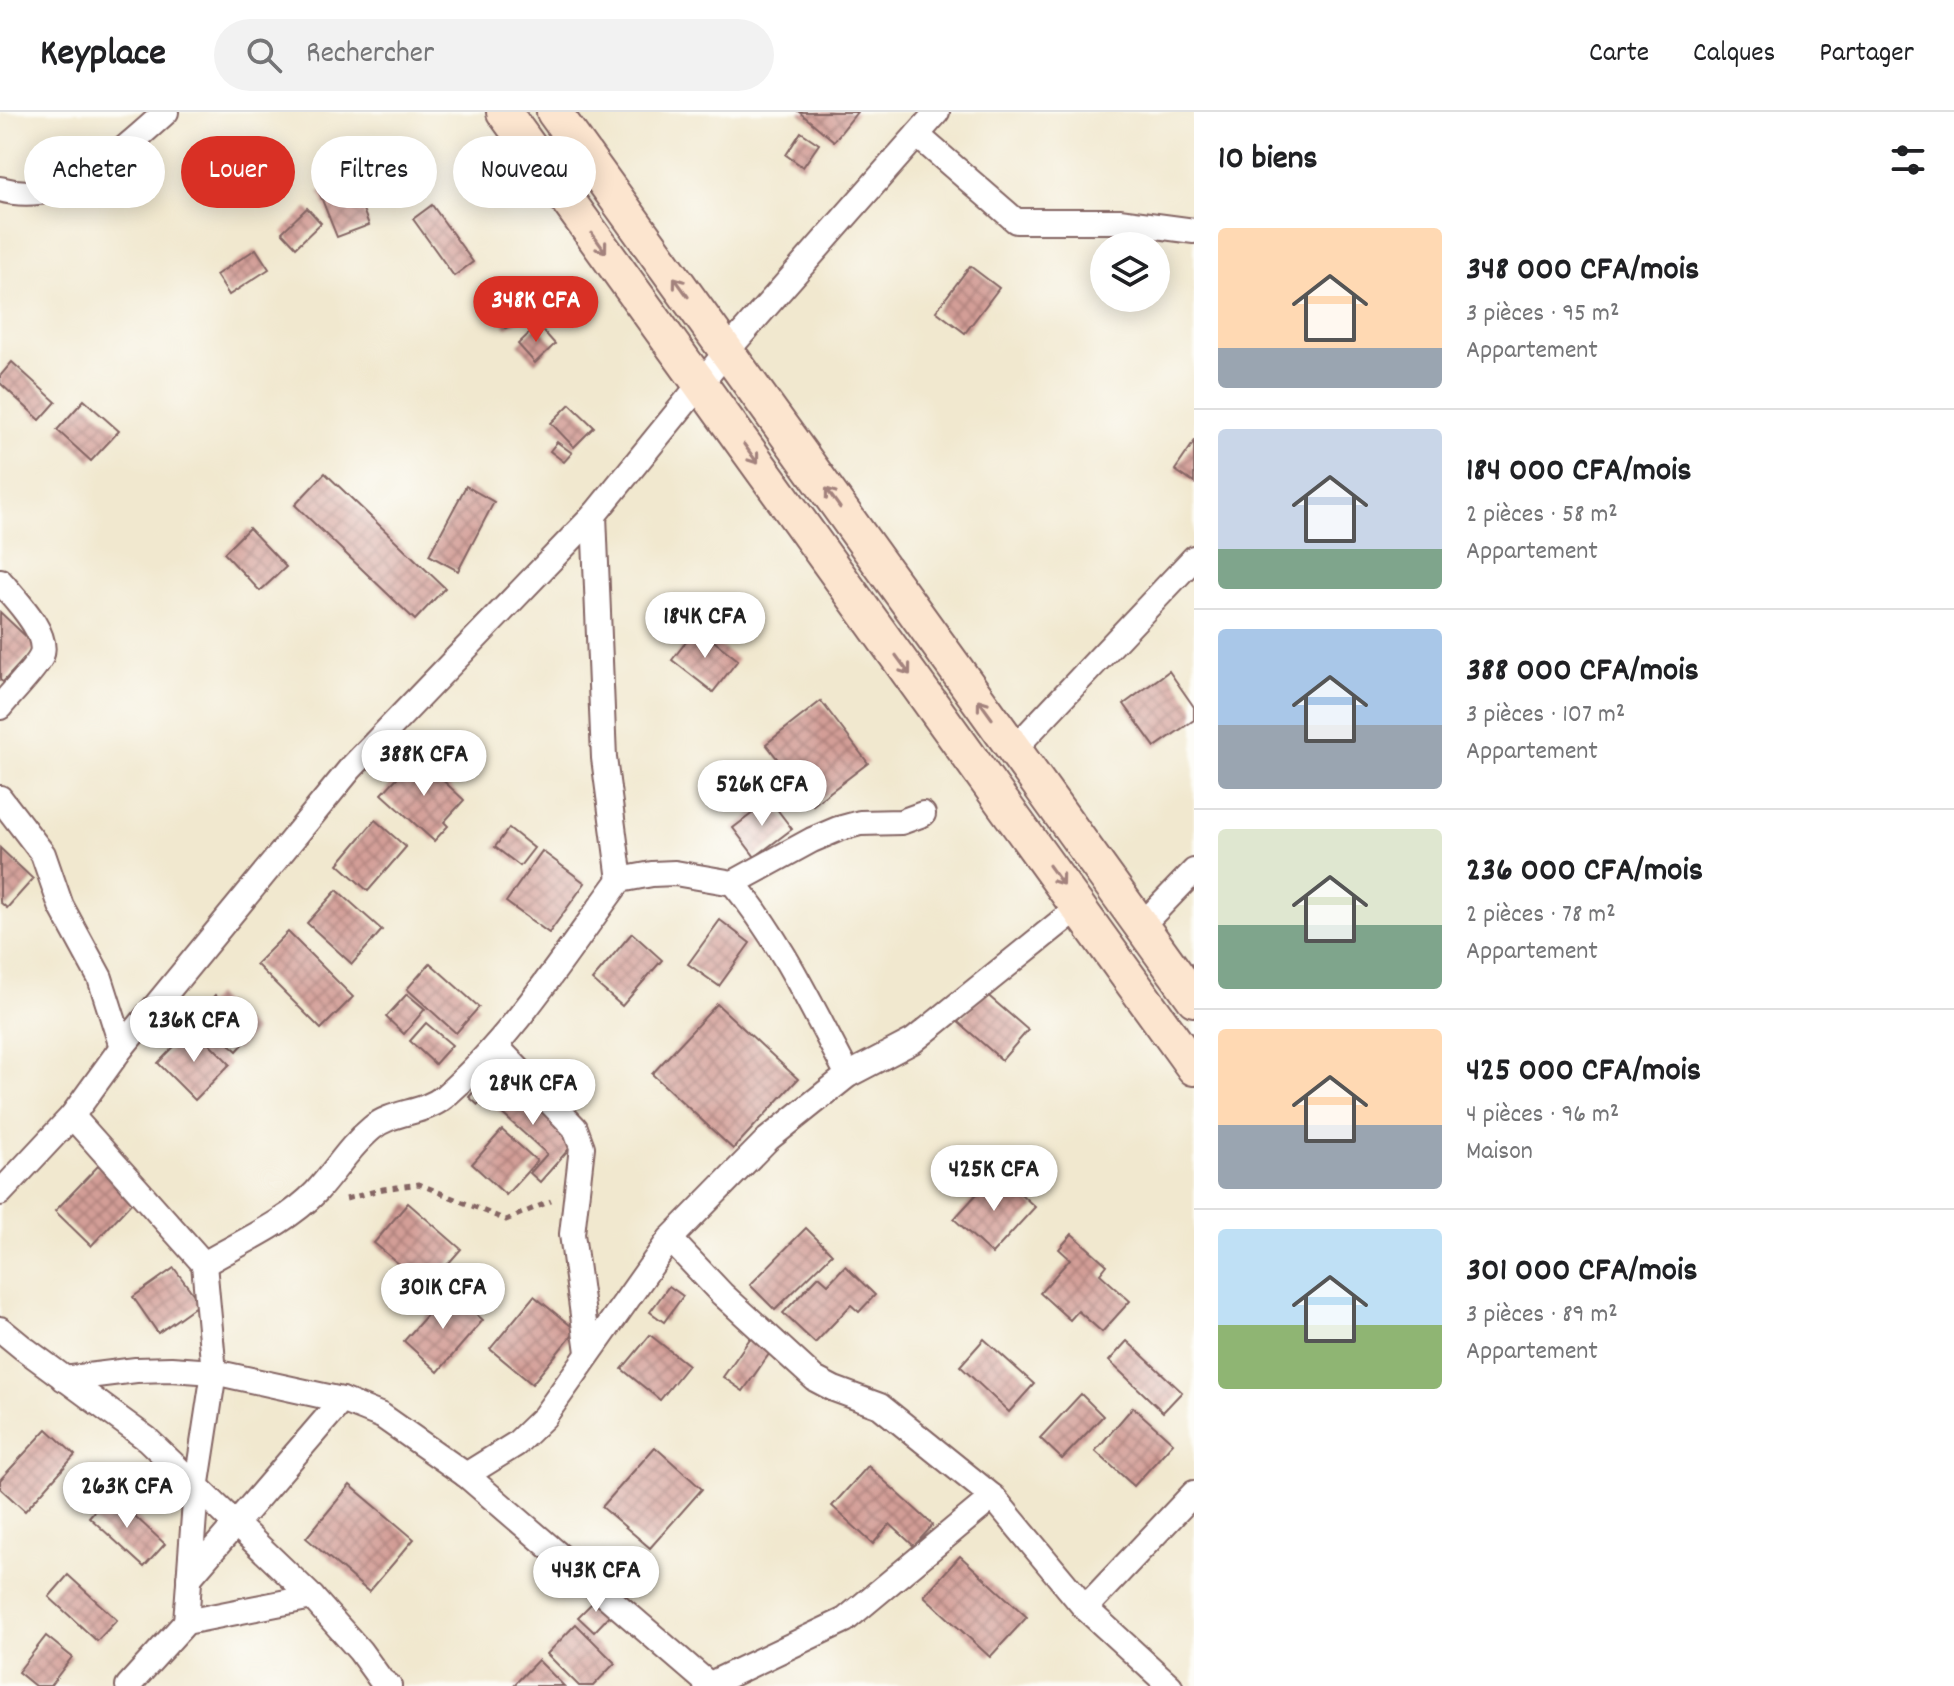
<!DOCTYPE html>
<html lang="fr">
<head>
<meta charset="utf-8">
<style>
  body { margin:0; font-family:Dekko,sans-serif; background:#f2f2f2; color:#202124; height:100vh; display:flex; flex-direction:column; font-size:30px; white-space:nowrap }
  * { box-sizing:border-box; margin:0 }
  p { font-size:26px; color:#757577 }
  .icon { flex:none; width:44px; height:44px; fill:none; stroke:currentColor; stroke-width:2; stroke-linecap:round; stroke-linejoin:round }
  .map { position:relative; flex:1; overflow:hidden }
  .panel { display:flex; flex-direction:column; background:#fff; width:760px }
  .panel>* { flex:none }
  .guide { position:absolute; left:24px; top:24px; width:760px; height:72px; display:flex; gap:16px }
  .tools { position:absolute; left:1090px; top:120px; display:grid; gap:16px }
  .tools a { display:grid; place-items:center; width:80px; height:80px; border-radius:50%; background:#fff; box-shadow:0 4px 20px #0003; font-size:40px }
  .price { position:absolute; translate:-50% -68px; padding:0 18px; border-radius:28px; background:#fff; color:#222; font-size:26px; line-height:52px; filter:drop-shadow(0 2px 4px #0008) }
  .price::after { content:''; position:absolute; left:50%; top:48px; width:24px; height:18px; margin-left:-12px; background:inherit; clip-path:polygon(0 0,100% 0,50% 100%) }
  .price.active { background:#d93025; color:#fff }
  ul { padding:0; list-style:none }
  li { display:flex; align-items:center; gap:24px; height:200px; padding:0 24px }
  li+li { border-top:2px solid #e0e0e0 }
  li span { display:grid; place-items:center; flex:none; width:224px; height:160px; border-radius:8px; color:#555 }
  li>.icon { margin-inline-start:auto }
  span .icon { width:96px; height:96px; fill:#fffc; stroke-width:1 }
  li b { font-size:34px }
  h2 { display:flex; justify-content:space-between; align-items:center; height:96px; padding:0 24px; font-size:34px }
  .chip { padding:0 28px; border-radius:36px; background:#fff; box-shadow:0 4px 20px #0003; font-size:28px; line-height:72px }
  .chip.active { background:#d93025; color:#fff }
  header { display:flex; align-items:center; gap:48px; box-sizing:border-box; height:112px; padding:0 40px; background:#fff; border-bottom:2px solid #e0e0e0 }
  header strong { font-size:38px }
  nav { display:flex; gap:44px; margin-inline-start:auto; font-size:28px }
  .search { width:560px; height:72px; background:#f2f2f2; display:flex; align-items:center; gap:20px; box-sizing:border-box; padding:0 28px; border-radius:44px; color:#757577; font-size:30px }
  main { display:flex; flex:1; min-height:0 }
  .map>svg:first-child { display:block }
  .building { fill:url(#building-cross-hatch) }
  .lines { fill:none; stroke-linecap:round; stroke-linejoin:round }
  .minor-casing { stroke:#846564; stroke-width:28 }
  .secondary-casing { stroke:#846564; stroke-width:38 }
  .path { stroke:#846564; stroke-width:5; stroke-dasharray:6 6; stroke-linecap:butt }
  .minor { stroke:#fff; stroke-width:24 }
  .secondary { stroke:#fce5cf; stroke-width:34 }
  .oneway { stroke:#a3827d }
</style>
</head>
<body>
<header>
<strong>Keyplace</strong>
<div class="search"><svg class="icon" aria-label="search" viewBox="0 0 24 24"><circle cx="10" cy="10" r="6"/><path d="M15 15l6 6"/></svg>Rechercher</div>
<nav><a>Carte</a><a>Calques</a><a>Partager</a></nav>
</header>
<main>
<div class="map">
<svg width="1194" height="1574" viewBox="0 0 1194 1574">
  <defs>
    <pattern id="building-cross-hatch" width="8" height="8" patternUnits="userSpaceOnUse" patternTransform="scale(2)"><rect width="8" height="8" fill="#d39e97"/><path d="M0 0l8 8M0 8l8-8" fill="none" stroke="#ad807b"/></pattern>
  </defs>
  <rect width="100%" height="100%" fill="#fdfcf7"/>
  <filter id="ink" filterUnits="userSpaceOnUse"><feTurbulence type="fractalNoise" baseFrequency=".0125" numOctaves="2"/><feDisplacementMap in="SourceGraphic" scale="16" xChannelSelector="R" yChannelSelector="G"/><feConvolveMatrix kernelMatrix="1 2 1 2 8 2 1 2 1" color-interpolation-filters="sRGB"/></filter>
  <filter id="wash" filterUnits="userSpaceOnUse"><feTurbulence type="fractalNoise" baseFrequency=".006" numOctaves="4" result="noise"/><feDisplacementMap in="SourceGraphic" scale="32" xChannelSelector="R" yChannelSelector="G"/><feGaussianBlur stdDeviation="1.8" result="paint"/><feColorMatrix in="noise" values="0 0 0 0 0 0 0 0 0 0 0 0 0 0 0 0 0 1.4 0 .05"/><feComposite in="paint" operator="in"/></filter>
  <g filter="url(#wash)">
    <rect width="100%" height="100%" fill="#f1e8cf"/>
    <g id="blocks">
      <!-- building -->
      <g class="building">
        <path d="M799,0H857L834,29Z"/>
        <path d="M801,20L819,32L803,55L786,43Z"/>
        <path d="M370,42L403,67L383,93L351,67Z"/>
        <path d="M351,67L369,113L337,125L319,80Z"/>
        <path d="M432,93L473,150L454,164L413,107Z"/>
        <path d="M307,96L321,111L296,135L282,120Z"/>
        <path d="M256,137L269,157L229,183L216,163Z"/>
        <path d="M970,154L999,176L965,221L936,199Z"/>
        <path d="M512,185L523,207L506,216L495,194Z"/>
        <path d="M538,213L555,232L535,251L518,232Z"/>
        <path d="M12,250L56,290L40,308L0,271V264Z"/>
        <path d="M84,288L119,319L91,349L57,318Z"/>
        <path d="M570,292L594,315L574,335L551,311Z"/>
        <path d="M557,330L572,341L564,350L550,339Z"/>
        <path d="M1194,330V371L1175,358Z"/>
        <path d="M325,361L445,476L415,508L295,393Z"/>
        <path d="M466,374L494,390L458,459L429,443Z"/>
        <path d="M249,416L286,455L260,479L224,441Z"/>
        <path d="M0,500L36,534L3,570L0,568Z"/>
        <path d="M697,516L738,548L713,580L672,548Z"/>
        <path d="M1169,559L1194,595V608L1155,635L1124,592Z"/>
        <path d="M821,589L868,651L813,693L766,632Z"/>
        <path d="M417,644L464,688L444,710L448,714L434,729L382,682Z"/>
        <path d="M770,688L792,717L755,745L733,716Z"/>
        <path d="M375,708L406,735L368,779L338,752Z"/>
        <path d="M509,716L534,736L520,754L495,735Z"/>
        <path d="M0,736L33,767L7,796L0,790Z"/>
        <path d="M542,739L585,771L549,821L506,790Z"/>
        <path d="M337,778L382,818L352,852L307,811Z"/>
        <path d="M720,808L750,831L719,874L688,852Z"/>
        <path d="M288,820L353,885L321,917L256,852Z"/>
        <path d="M632,821L662,848L622,894L592,868Z"/>
        <path d="M430,851L479,895L456,921L407,877Z"/>
        <path d="M984,880L1028,918L1002,948L958,910Z"/>
        <path d="M407,882L425,897L404,922L386,905Z"/>
        <path d="M215,883L255,919L237,939L197,903Z"/>
        <path d="M717,892L798,967L733,1037L652,962Z"/>
        <path d="M426,911L452,933L435,952L410,929Z"/>
        <path d="M193,915L230,952L195,988L158,951Z"/>
        <path d="M486,966L494,974L478,993L469,985Z"/>
        <path d="M506,968L575,1030L540,1070L530,1061L547,1042L488,989Z"/>
        <path d="M502,1018L537,1049L506,1083L472,1052Z"/>
        <path d="M100,1052L136,1086L91,1134L55,1099Z"/>
        <path d="M997,1060L1035,1095L992,1142L954,1107Z"/>
        <path d="M408,1091L461,1137L427,1176L374,1131Z"/>
        <path d="M806,1116L832,1142L775,1198L750,1173Z"/>
        <path d="M1072,1122L1107,1153L1100,1162L1130,1189L1102,1220L1078,1199L1070,1208L1040,1181L1070,1147L1059,1137Z"/>
        <path d="M845,1154L875,1183L859,1200L851,1193L815,1231L783,1201L819,1164L828,1172Z"/>
        <path d="M174,1156L200,1191L158,1221L133,1185Z"/>
        <path d="M669,1174L683,1184L664,1210L650,1200Z"/>
        <path d="M449,1178L483,1208L438,1260L404,1229Z"/>
        <path d="M534,1184L576,1218L532,1272L490,1237Z"/>
        <path d="M754,1221L774,1235L743,1279L723,1265Z"/>
        <path d="M650,1223L688,1253L660,1288L622,1257Z"/>
        <path d="M984,1227L1034,1272L1009,1300L960,1254Z"/>
        <path d="M1127,1229L1182,1280L1163,1300L1109,1249Z"/>
        <path d="M1081,1282L1103,1304L1062,1347L1040,1326Z"/>
        <path d="M1133,1295L1173,1331L1134,1374L1095,1339Z"/>
        <path d="M47,1317L75,1343L25,1399L0,1376V1368Z"/>
        <path d="M655,1335L702,1377L650,1436L602,1395Z"/>
        <path d="M868,1354L933,1413L914,1434L890,1412L873,1432L832,1394Z"/>
        <path d="M350,1373L414,1427L369,1480L306,1426Z"/>
        <path d="M110,1381L165,1432L144,1455L89,1405Z"/>
        <path d="M960,1444L1027,1505L990,1545L924,1484Z"/>
        <path d="M68,1463L117,1508L97,1529L49,1485Z"/>
        <path d="M599,1484L615,1498L594,1520L578,1505Z"/>
        <path d="M576,1512L615,1551L593,1574H579L547,1542Z"/>
        <path d="M46,1524L72,1545L50,1574H35L18,1560Z"/>
        <path d="M538,1548L564,1574H513Z"/>
      </g>
    </g>
  </g>
  <g filter="url(#ink)">
    <use href="#blocks" fill-opacity="0" stroke="#846564" stroke-width="2"/>
    <g class="lines">
      <!-- minor casing -->
      <g class="minor-casing">
        <g id="minor">
          <path d="M917,23L1016,109H1119L1194,119"/>
          <path d="M0,77C65,96 122,39 166,0"/>
          <path d="M594,403L604,646L620,768"/>
          <path d="M0,469C14,486 51,522 41,545C33,560 11,581 0,595"/>
          <path d="M1014,637L1194,446"/>
          <path d="M0,686L43,742L61,794L100,866L122,935"/>
          <path d="M733,771C781,828 813,898 848,963"/>
          <path d="M1141,814L1194,759"/>
          <path d="M496,934L575,1016L582,1035L572,1122L588,1240"/>
          <path d="M72,1004L204,1152L214,1260L196,1377L186,1510"/>
          <path d="M0,1081L72,1004L122,935L350,657L594,403L727,239L937,0"/>
          <path d="M670,1127L722,1182L815,1267L834,1277L880,1294L993,1385L1085,1496L1170,1574"/>
          <path d="M204,1152C241,1130 286,1111 316,1080C336,1058 349,1035 372,1016C392,999 423,1002 444,985C514,924 565,842 620,768L652,762L675,761L733,771L812,728L838,717L860,711L901,710L923,702"/>
          <path d="M0,1217L22,1235L147,1327L312,1485L360,1539L381,1568L389,1574"/>
          <path d="M64,1267L136,1258L171,1257L214,1260L342,1288L382,1304L466,1363L711,1574"/>
          <path d="M466,1363L516,1332L544,1305L670,1127L768,1027L848,963L913,929L1079,795"/>
          <path d="M189,1466L342,1288"/>
          <path d="M1085,1496L1194,1381"/>
          <path d="M128,1574L186,1510L312,1485"/>
          <path d="M706,1574L845,1508L993,1385"/>
        </g>
      </g>
      <!-- secondary casing -->
      <g class="secondary-casing">
        <g id="secondary">
          <path d="M504,0L1194,956"/>
          <path d="M554,0L1194,887"/>
        </g>
      </g>
      <!-- path -->
      <path class="path" d="M346,1087L383,1077L419,1072L506,1108L551,1089"/>
      <!-- minor -->
      <use href="#minor" class="minor"/>
      <!-- secondary -->
      <use href="#secondary" class="secondary"/>
    </g>
    <!-- one-way arrows -->
    <defs><path id="oneway-shaft" d="M-6 0H5M1.5-3L5.5 0L1.5 3" fill="none" stroke-width="1.6" stroke-linecap="round" stroke-linejoin="round" transform="scale(2)"/></defs>
    <g class="oneway">
      <use href="#oneway-shaft" transform="translate(599 131) rotate(54)"/>
      <use href="#oneway-shaft" transform="translate(681 175) rotate(-126)"/>
      <use href="#oneway-shaft" transform="translate(751 342) rotate(54)"/>
      <use href="#oneway-shaft" transform="translate(833 386) rotate(-126)"/>
      <use href="#oneway-shaft" transform="translate(903 553) rotate(54)"/>
      <use href="#oneway-shaft" transform="translate(985 597) rotate(-126)"/>
      <use href="#oneway-shaft" transform="translate(1056 763) rotate(54)"/>
    </g>
  </g>
</svg>
<div class="tools">
<a><svg class="icon" aria-label="layers" viewBox="0 0 24 24"><path d="M12 4l9 5-9 5-9-5zM3 14l9 5 9-5"/></svg></a>
</div>
<b class="price active" style="left:536px;top:232px">348K CFA</b>
<b class="price" style="left:705px;top:548px">184K CFA</b>
<b class="price" style="left:424px;top:686px">388K CFA</b>
<b class="price" style="left:762px;top:716px">526K CFA</b>
<b class="price" style="left:194px;top:952px">236K CFA</b>
<b class="price" style="left:533px;top:1015px">284K CFA</b>
<b class="price" style="left:994px;top:1101px">425K CFA</b>
<b class="price" style="left:443px;top:1219px">301K CFA</b>
<b class="price" style="left:127px;top:1418px">263K CFA</b>
<b class="price" style="left:596px;top:1502px">443K CFA</b>
<div class="guide">
<a class="chip">Acheter</a>
<a class="chip active">Louer</a>
<a class="chip">Filtres</a>
<a class="chip">Nouveau</a>
</div>
</div>
<section class="panel">
<h2>10 biens<svg class="icon" aria-label="filters" viewBox="0 0 24 24"><path d="M4 7h16M4 17h16"/><circle cx="9" cy="7" r="2"/><circle cx="15" cy="17" r="2"/></svg></h2>
<ul>
<li><span style="background:linear-gradient(#ffd9b3 75%,#9aa5b1 0)"><svg class="icon" aria-label="home" viewBox="0 0 24 24"><path d="M3 11l9-7 9 7M6 9v11h12V9"/></svg></span><div><b>348 000 CFA/mois</b><p>3 pièces · 95 m²</p><p>Appartement</p></div></li>
<li><span style="background:linear-gradient(#c9d6e8 75%,#7fa58c 0)"><svg class="icon" aria-label="home" viewBox="0 0 24 24"><path d="M3 11l9-7 9 7M6 9v11h12V9"/></svg></span><div><b>184 000 CFA/mois</b><p>2 pièces · 58 m²</p><p>Appartement</p></div></li>
<li><span style="background:linear-gradient(#a9c7e8 60%,#9aa5b1 0)"><svg class="icon" aria-label="home" viewBox="0 0 24 24"><path d="M3 11l9-7 9 7M6 9v11h12V9"/></svg></span><div><b>388 000 CFA/mois</b><p>3 pièces · 107 m²</p><p>Appartement</p></div></li>
<li><span style="background:linear-gradient(#dfe7d0 60%,#7fa58c 0)"><svg class="icon" aria-label="home" viewBox="0 0 24 24"><path d="M3 11l9-7 9 7M6 9v11h12V9"/></svg></span><div><b>236 000 CFA/mois</b><p>2 pièces · 78 m²</p><p>Appartement</p></div></li>
<li><span style="background:linear-gradient(#ffd9b3 60%,#9aa5b1 0)"><svg class="icon" aria-label="home" viewBox="0 0 24 24"><path d="M3 11l9-7 9 7M6 9v11h12V9"/></svg></span><div><b>425 000 CFA/mois</b><p>4 pièces · 96 m²</p><p>Maison</p></div></li>
<li><span style="background:linear-gradient(#bfe0f5 60%,#8fb573 0)"><svg class="icon" aria-label="home" viewBox="0 0 24 24"><path d="M3 11l9-7 9 7M6 9v11h12V9"/></svg></span><div><b>301 000 CFA/mois</b><p>3 pièces · 89 m²</p><p>Appartement</p></div></li>
</ul>
</section>
</main>
</body>
</html>
